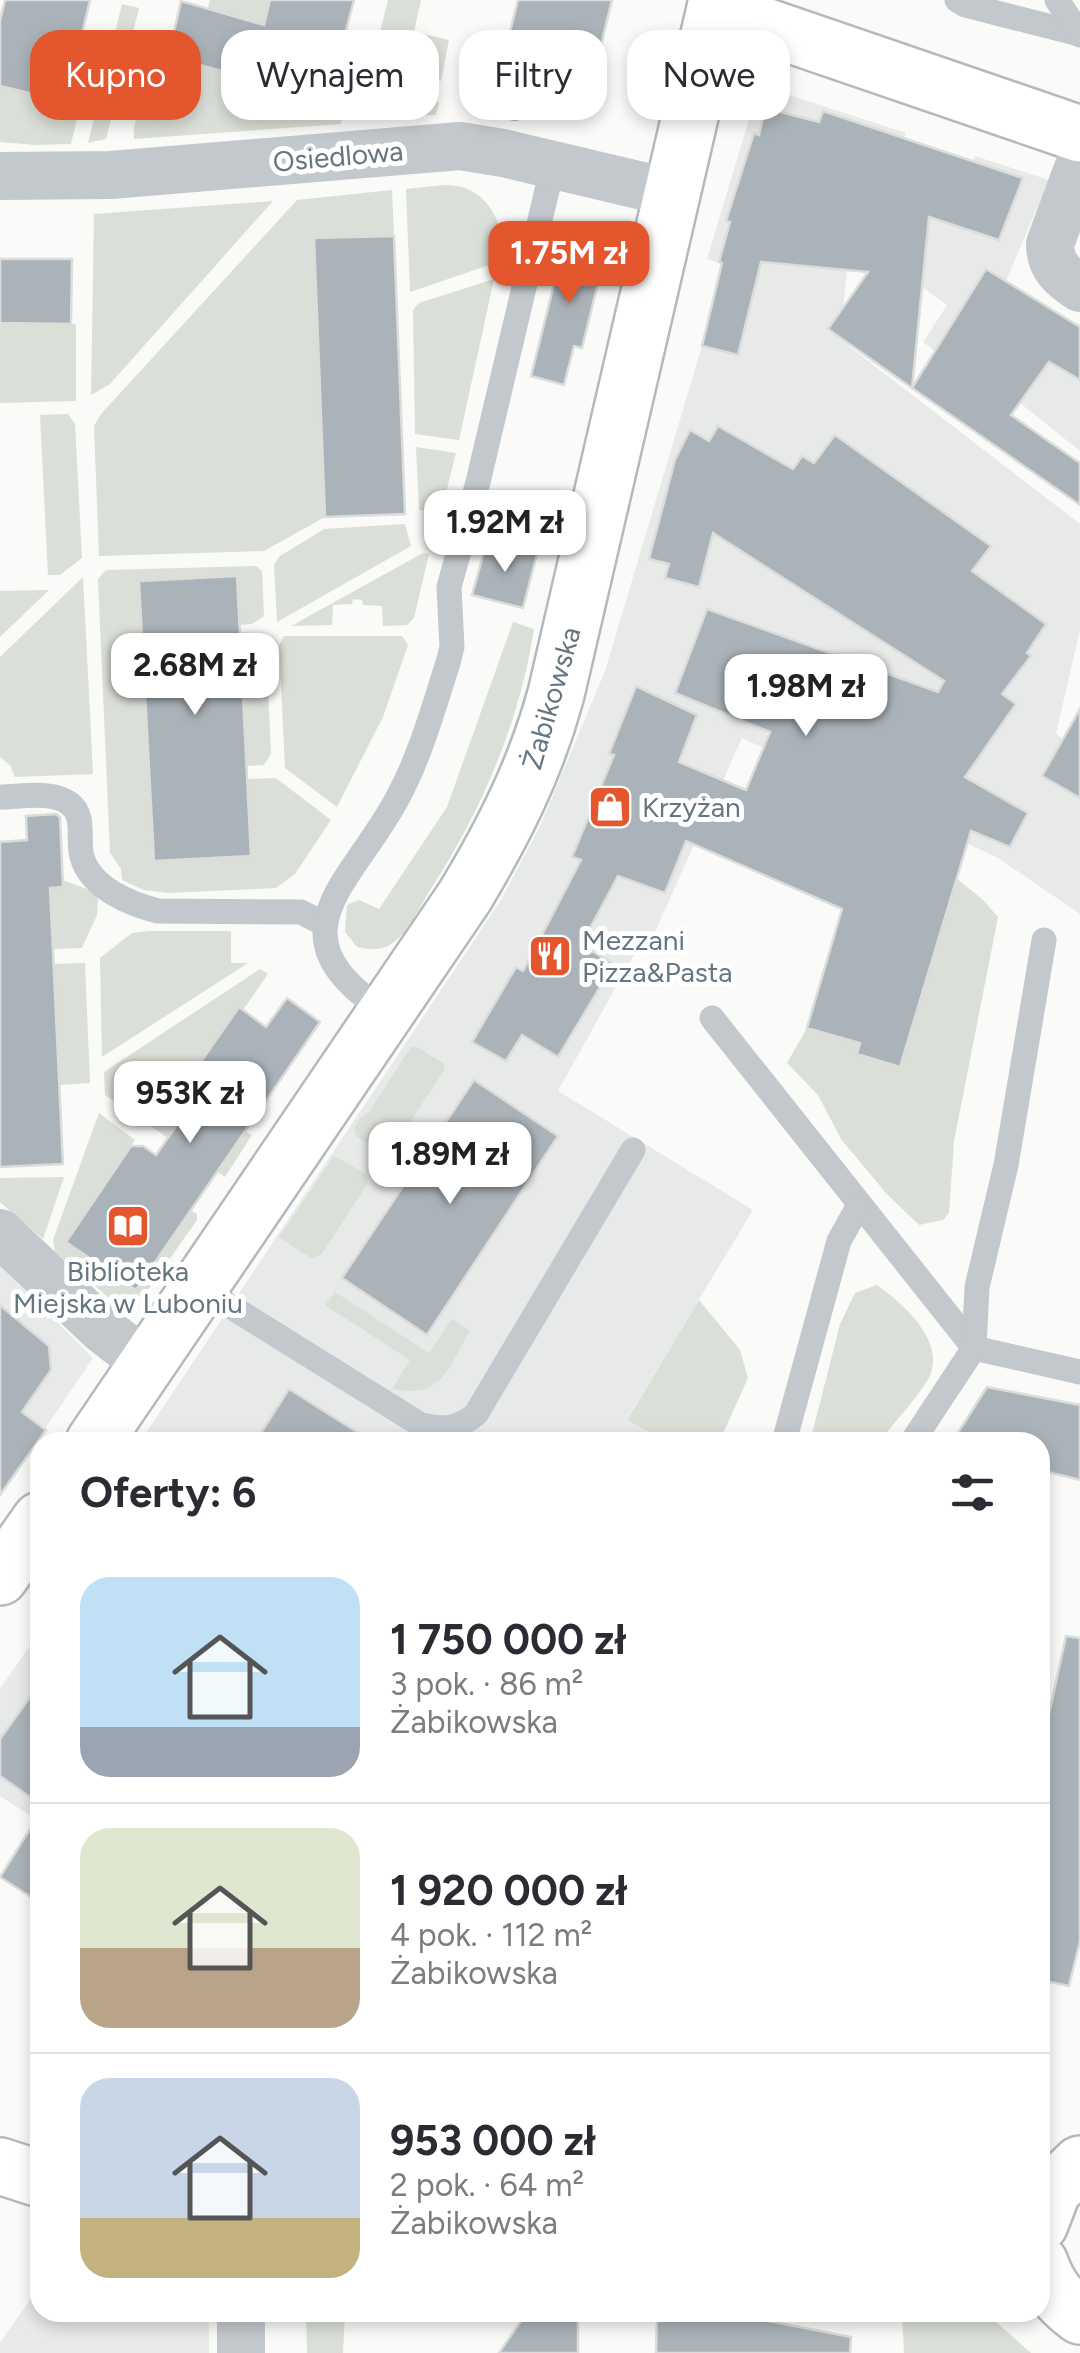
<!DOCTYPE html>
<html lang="pl">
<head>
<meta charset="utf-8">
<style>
  body { margin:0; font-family:Figtree,sans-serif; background:#f7f7f7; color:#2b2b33; height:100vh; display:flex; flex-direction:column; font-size:38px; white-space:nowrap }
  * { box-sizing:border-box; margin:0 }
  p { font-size:32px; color:#7c7c81 }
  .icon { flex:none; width:55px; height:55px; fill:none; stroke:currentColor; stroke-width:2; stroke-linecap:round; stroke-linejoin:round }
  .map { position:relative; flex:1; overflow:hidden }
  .drawer { position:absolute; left:30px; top:1432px; width:1020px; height:890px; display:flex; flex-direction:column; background:#fff; border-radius:30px; box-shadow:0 5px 15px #0003 }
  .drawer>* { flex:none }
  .hud { position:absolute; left:30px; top:30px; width:1020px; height:90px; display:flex; gap:20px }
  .price { position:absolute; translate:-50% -85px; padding:0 22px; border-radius:20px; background:#fff; color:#222; font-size:32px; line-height:65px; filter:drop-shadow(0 2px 5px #0008) }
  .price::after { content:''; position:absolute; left:50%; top:60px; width:30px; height:22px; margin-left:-15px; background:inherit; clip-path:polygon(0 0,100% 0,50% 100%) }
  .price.active { background:#e4572e; color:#fff }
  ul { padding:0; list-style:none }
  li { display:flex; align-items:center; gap:30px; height:250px; padding:0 50px }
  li+li { border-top:2px solid #e1e1e2 }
  li span { display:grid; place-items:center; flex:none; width:280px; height:200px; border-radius:30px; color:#555 }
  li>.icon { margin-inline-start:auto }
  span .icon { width:120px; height:120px; fill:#fffc; stroke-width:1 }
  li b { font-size:42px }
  h2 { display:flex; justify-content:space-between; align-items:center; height:120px; padding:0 50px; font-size:42px }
  .tag { padding:0 35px; border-radius:30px; background:#fff; box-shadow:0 5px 15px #0003; font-size:35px; line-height:90px }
  .tag.active { background:#e4572e; color:#fff }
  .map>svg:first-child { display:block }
  .built { fill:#e8e9e9 }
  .green { fill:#dadfd7 }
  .building { fill:#aab3b9; stroke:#dcdcda; stroke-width:2.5 }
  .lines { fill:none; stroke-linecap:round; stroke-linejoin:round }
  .secondary-casing { stroke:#b3babf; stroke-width:60 }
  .lane { stroke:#c3c8cc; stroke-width:25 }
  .street { stroke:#c3c8cc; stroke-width:48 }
  .secondary { stroke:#fff; stroke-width:55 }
  .tree { fill:#aab4a7 }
  .labels { text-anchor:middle; stroke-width:10; stroke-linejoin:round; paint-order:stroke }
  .street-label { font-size:28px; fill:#657683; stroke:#fff }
  .poi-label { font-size:28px; fill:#657683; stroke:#fff; text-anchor:start }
</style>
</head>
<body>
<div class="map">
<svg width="1080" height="2353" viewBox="0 0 1080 2353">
  <rect width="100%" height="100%" fill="#fafaf8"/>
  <!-- built -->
  <g class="built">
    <path d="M775,94H786L906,133L902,143L972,165L975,156L1049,180L1006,281L1080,327V451L1020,403L952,355L947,360L923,342L947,305L913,281L923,271L804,265L847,270L843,308L828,330L1080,524V630L1056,734L1080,751V914L998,858L742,738L645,954L636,951L558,1091L753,1210L627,1419L667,1442H140L501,900L540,826L605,671L702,346L722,264L707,259L754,103Z"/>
    <path d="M0,1265L93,1358L0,1495Z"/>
    <path d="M40,1620V1822L0,1796V1689L36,1637L31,1634Z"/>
    <path d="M40,2285V2312L209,2313V2353H0V2343Z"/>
  </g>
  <!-- green -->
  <g class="green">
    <path d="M210,0H270L250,77L328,99L342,44L359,54L341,124L134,139C133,122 137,109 154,103L157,92L193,99L198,71L165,64L170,44L197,49Z"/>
    <path d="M388,0H421L414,32L449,40L441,81L376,66L375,52Z"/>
    <path d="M122,4L139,8L106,139L88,143Z"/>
    <path d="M79,47L93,49L71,144L36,145L0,142V86L66,102Z"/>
    <path d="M369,73L392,79V83L405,86L404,94L439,102L436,115L362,119L359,115Z"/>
    <path d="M444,185C455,185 466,187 475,193C495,205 513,245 495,263L410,292L406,189Z"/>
    <path d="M392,190L394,236L314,239L325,517L264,551L99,556L94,426L101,414L297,200Z"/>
    <path d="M273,201L110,384L91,395L94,214Z"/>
    <path d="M494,279L459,440L415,434L413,310L419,303Z"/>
    <path d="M0,323L76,324V401L0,403Z"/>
    <path d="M68,414L75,424L82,558L60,575H48L40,415Z"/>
    <path d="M416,447L456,453L443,505L435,512L419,510Z"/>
    <path d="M405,524L411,546L277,622L274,564L280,556L324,529Z"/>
    <path d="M423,553L429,554L414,618L407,625L383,626L382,606L363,605L362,600L353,599L352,604L333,605L332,625L291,626Z"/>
    <path d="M256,566L262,571L264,616L252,624L240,625L237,576L139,581L153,861L251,856L248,779L276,778L331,820L295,874L276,888L168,893L144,890L122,880L121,869L110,853L98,579L106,570Z"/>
    <path d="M83,577L93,774L15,777L10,765L0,757V657Z"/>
    <path d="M49,590L0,637V591Z"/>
    <path d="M513,622L534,629C519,725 481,811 429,892C419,908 409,931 394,942C383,951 370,950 357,947L345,932L347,905L359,900L379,909L447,807Z"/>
    <path d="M255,636L266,645L271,754L264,765L247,766L240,637Z"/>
    <path d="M284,636H402L408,645L383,717L337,807L285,768L279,645Z"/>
    <path d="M956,878L983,900L998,917L954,1141L949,1213L943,1220L919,1225L886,1193L841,1139L818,1095L787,1063L807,1028L860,1043L857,1054L900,1066Z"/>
    <path d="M63,880L89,890L98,897L97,915L82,948L53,949L50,888L63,887Z"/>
    <path d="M149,931H231V963H248L102,1057L100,958L132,933Z"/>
    <path d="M85,963L90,1083L59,1085L54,964Z"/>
    <path d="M260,969L268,974L243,1010L238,1008L200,1063L213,1073L243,1130L252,1135L225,1177L105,1095L104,1072Z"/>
    <path d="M411,1047H417L443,1063L445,1069L390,1152L384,1153L356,1136L354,1128L361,1117L369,1112Z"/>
    <path d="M99,1113L135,1140L66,1242L136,1289L190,1210L197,1214V1220L141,1300L115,1303L55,1252L53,1240Z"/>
    <path d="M334,1156L366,1174L368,1183L321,1255L311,1258L279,1237Z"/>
    <path d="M64,1177L43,1239L0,1202V1178Z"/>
    <path d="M877,1285C901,1302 943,1338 931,1373C925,1390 891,1426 879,1442H810L840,1324L855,1293Z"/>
    <path d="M335,1292L429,1353L452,1319L470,1331C447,1368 444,1399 392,1389L410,1360L325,1305Z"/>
    <path d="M699,1300L740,1350L748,1378L719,1442H667L627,1420Z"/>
    <path d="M306,2313H345L343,2353H307Z"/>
    <path d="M902,2313H986L1031,2353H904Z"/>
  </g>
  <!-- building -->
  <g class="building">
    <path d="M5,0H90L66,102L0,86V21Z"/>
    <path d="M270,0H354L328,99L200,65L193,99L160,93L181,1L264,25Z"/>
    <path d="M518,0H612L589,94L500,72Z"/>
    <path d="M765,108L819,122L823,111L1023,178L999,240L929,217L912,388L828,329L868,272L761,262L738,355L702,346L722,263L719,262L730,222L726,221L754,133L759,135Z"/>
    <path d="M567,232L608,243L582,348L574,346L564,385L531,376Z"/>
    <path d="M394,236L405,514L325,517L314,238Z"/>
    <path d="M0,259H72L71,324L0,323Z"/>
    <path d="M986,269L1080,327V380L1049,362L1011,415L1080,463V505L912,388Z"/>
    <path d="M718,426L793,469L802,456L814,463L835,435L991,546L972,571L1046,624L1027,653L1031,656L1002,694L1016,704L965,777L1028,813L1010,847L971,831L900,1067L857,1054L860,1043L807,1028L842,909L686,841L665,893L618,876L581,945L614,964L558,1057L522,1035L506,1061L472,1042L516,967L523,971L581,860L572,857L614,755L609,754L636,686L697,715L679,762L746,790L770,732L675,693L707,609L938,692L944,681L713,533L699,587L665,578L669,564L649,559L675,460L690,430L709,441Z"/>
    <path d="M487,541L537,554L523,608L472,595Z"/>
    <path d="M237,576L251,856L154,861L139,581Z"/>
    <path d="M1080,709V798L1042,776Z"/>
    <path d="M56,814L60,817L63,887L50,888L63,1164L0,1167V842L27,840L26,816Z"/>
    <path d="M287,998L320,1022L136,1290L66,1242L131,1146H143L156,1155L213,1073L200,1063L239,1007L266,1027Z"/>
    <path d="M474,1080L558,1136L427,1335L342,1278Z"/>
    <path d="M0,1305L49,1346L51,1370L22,1412L46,1430L0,1495Z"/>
    <path d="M987,1387L1080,1405V1480L1040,1470V1442H952Z"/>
    <path d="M289,1389L373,1442H255Z"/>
    <path d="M1066,1636L1080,1638V1941L1069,1986L1040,1980V1755Z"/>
    <path d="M40,1683V1804L0,1776V1739Z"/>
    <path d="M40,1813V1903L0,1877Z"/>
    <path d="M527,2312H578V2353H499Z"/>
    <path d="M657,2312H723L851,2337L850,2353H656Z"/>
  </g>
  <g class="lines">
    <!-- secondary casing -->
    <g class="secondary-casing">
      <g id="secondary">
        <path d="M715,9L1080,134"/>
        <path d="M94,1442L465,896C504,831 536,768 556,694L717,0"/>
        <path d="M0,1577L40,1520"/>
        <path d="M0,2166L40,2179"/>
        <path d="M1040,2224L1053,2190L1080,2164"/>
        <path d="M1040,2263C1048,2287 1060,2301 1080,2316"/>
      </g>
    </g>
    <!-- lane -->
    <g class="lane">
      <path d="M957,0L965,5L1079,34"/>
      <path d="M1057,0L1080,35"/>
      <path d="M0,797C21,797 53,790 70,804C86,816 77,840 82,857C91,888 130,904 158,911L301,912L324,924"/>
      <path d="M387,1013C267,935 350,886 397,799C420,757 433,709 448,663L452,647L449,587L478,482L553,165"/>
      <path d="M712,1018L974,1348L1080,1372"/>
      <path d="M201,1288L421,1425C442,1430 459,1429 476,1414L633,1150"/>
      <path d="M784,1442L839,1241L859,1205"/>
      <path d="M912,1442L974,1348L977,1287L1006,1165L1044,940"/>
    </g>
    <!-- street -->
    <g class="street">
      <path d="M1080,163L1050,244C1050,266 1062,276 1080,288"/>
      <path d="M0,176L111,175L460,146L503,153L672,193"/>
      <path d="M0,1233L102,1329L147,1364"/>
      <path d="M241,2312V2353"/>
    </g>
    <!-- secondary -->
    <use href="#secondary" class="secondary"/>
  </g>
  <!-- trees -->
  <g class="tree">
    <circle cx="515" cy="106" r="15"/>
    <circle cx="445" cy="530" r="15"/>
  </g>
  <!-- icons -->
  <defs>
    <g id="shop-square" transform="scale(2.25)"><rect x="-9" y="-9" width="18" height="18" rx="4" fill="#e4572e" stroke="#fff"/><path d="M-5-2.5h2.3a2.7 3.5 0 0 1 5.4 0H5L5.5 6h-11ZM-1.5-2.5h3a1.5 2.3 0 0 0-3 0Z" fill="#fff"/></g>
    <g id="restaurant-square" transform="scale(2.25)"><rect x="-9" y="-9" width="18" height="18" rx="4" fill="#e4572e" stroke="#fff"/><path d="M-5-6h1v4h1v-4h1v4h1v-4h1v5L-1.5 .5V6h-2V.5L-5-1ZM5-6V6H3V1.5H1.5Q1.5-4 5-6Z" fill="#fff"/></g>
    <g id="library-square" transform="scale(2.25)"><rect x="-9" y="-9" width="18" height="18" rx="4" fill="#e4572e" stroke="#fff"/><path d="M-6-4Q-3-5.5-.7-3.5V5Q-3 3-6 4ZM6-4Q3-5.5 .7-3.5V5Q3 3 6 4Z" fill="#fff"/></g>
  </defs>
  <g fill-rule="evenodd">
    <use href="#shop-square" x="610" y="807"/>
    <use href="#restaurant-square" x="550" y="956"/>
    <use href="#library-square" x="128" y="1226"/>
  </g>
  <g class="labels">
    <!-- street labels -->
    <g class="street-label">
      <text transform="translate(338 156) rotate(-5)" y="10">Osiedlowa</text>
      <text transform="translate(551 698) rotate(-74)" y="10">Żabikowska</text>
    </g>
    <!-- poi labels -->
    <g class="poi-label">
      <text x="642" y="817">Krzyżan</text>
      <text x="582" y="950">Mezzani<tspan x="582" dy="32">Pizza&amp;Pasta</tspan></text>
      <text x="128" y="1281" text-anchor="middle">Biblioteka<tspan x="128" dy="32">Miejska w Luboniu</tspan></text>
    </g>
  </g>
</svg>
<b class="price active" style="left:569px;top:306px">1.75M zł</b>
<b class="price" style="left:505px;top:575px">1.92M zł</b>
<b class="price" style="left:195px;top:718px">2.68M zł</b>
<b class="price" style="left:806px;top:739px">1.98M zł</b>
<b class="price" style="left:190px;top:1146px">953K zł</b>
<b class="price" style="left:450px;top:1207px">1.89M zł</b>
<div class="hud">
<a class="tag active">Kupno</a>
<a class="tag">Wynajem</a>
<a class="tag">Filtry</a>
<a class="tag">Nowe</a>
</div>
<section class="drawer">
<h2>Oferty: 6<svg class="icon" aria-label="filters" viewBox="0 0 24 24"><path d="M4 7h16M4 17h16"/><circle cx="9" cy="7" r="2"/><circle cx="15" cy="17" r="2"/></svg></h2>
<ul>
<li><span style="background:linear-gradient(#bfe0f5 75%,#9aa5b1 0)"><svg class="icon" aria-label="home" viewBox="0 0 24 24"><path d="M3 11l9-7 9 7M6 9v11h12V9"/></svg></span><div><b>1 750 000 zł</b><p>3 pok. · 86 m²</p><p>Żabikowska</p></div></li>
<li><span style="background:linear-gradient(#dfe7d0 60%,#b9a48a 0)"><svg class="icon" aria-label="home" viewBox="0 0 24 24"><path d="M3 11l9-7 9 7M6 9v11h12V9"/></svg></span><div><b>1 920 000 zł</b><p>4 pok. · 112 m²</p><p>Żabikowska</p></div></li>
<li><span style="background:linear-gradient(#c9d6e8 70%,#c2b280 0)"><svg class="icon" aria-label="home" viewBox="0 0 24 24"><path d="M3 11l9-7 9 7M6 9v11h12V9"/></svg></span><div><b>953 000 zł</b><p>2 pok. · 64 m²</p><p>Żabikowska</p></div></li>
</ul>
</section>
</div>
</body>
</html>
